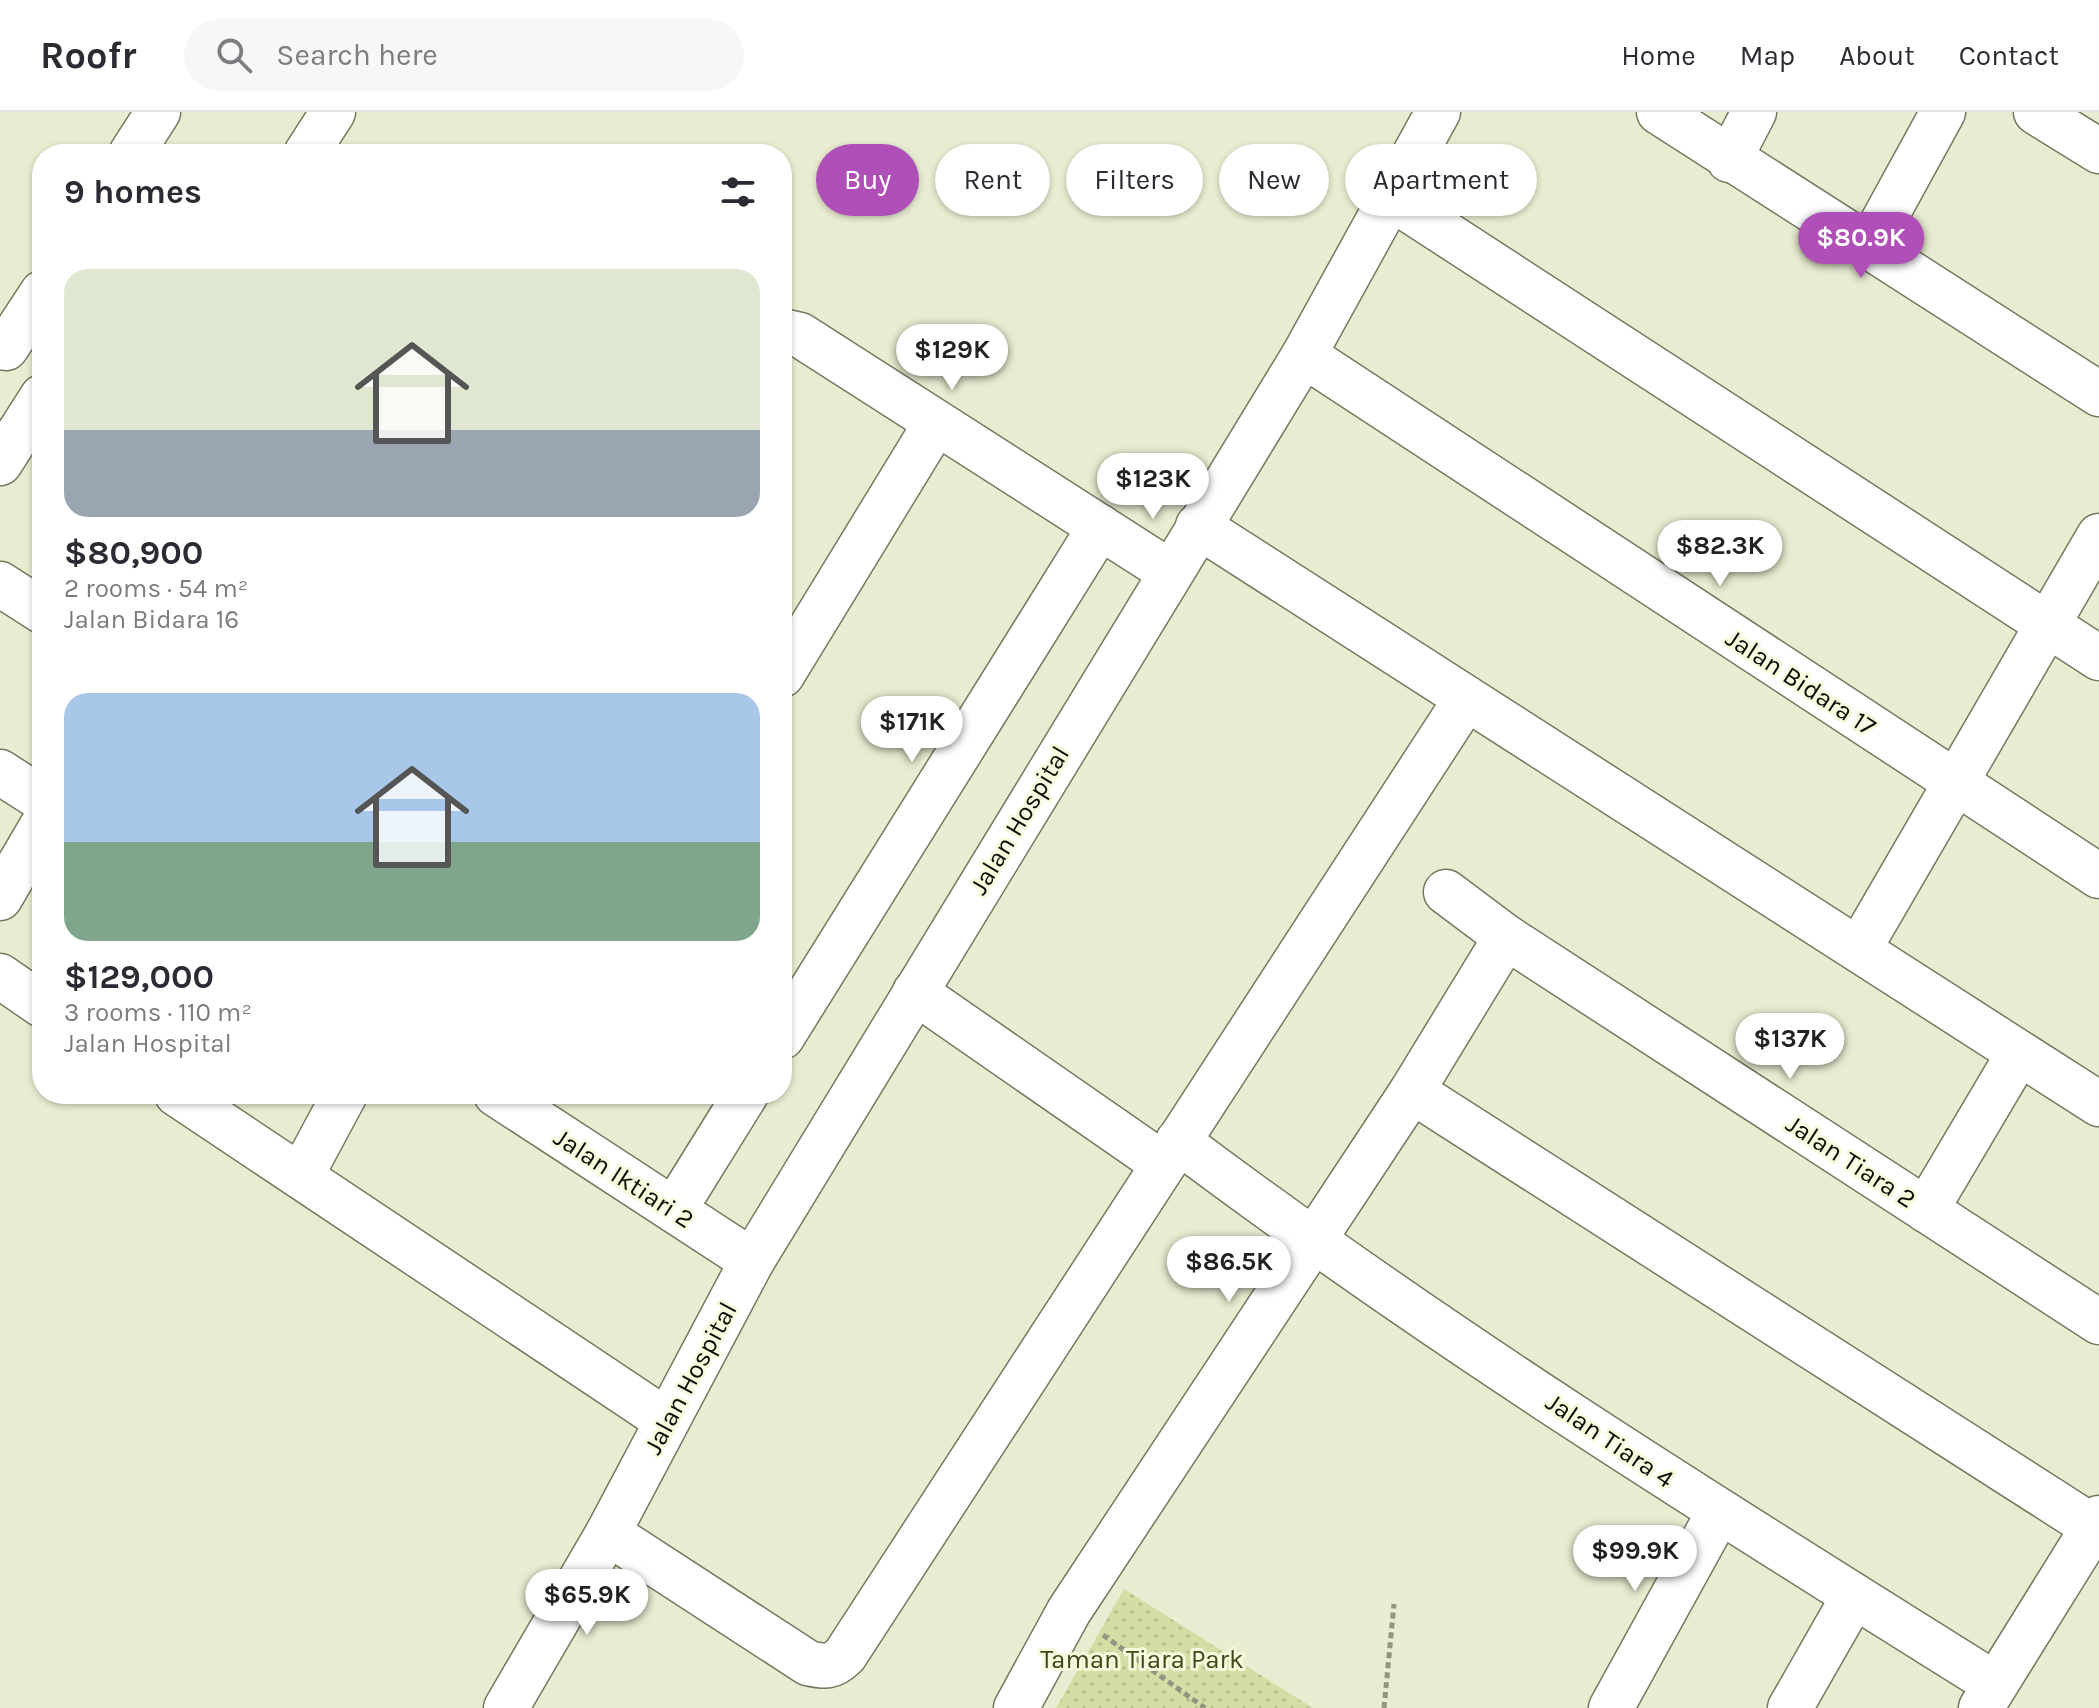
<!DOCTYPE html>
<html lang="en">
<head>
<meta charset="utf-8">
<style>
  body { margin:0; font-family:Karla,sans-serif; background:#f7f7f7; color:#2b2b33; height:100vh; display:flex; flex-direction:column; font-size:30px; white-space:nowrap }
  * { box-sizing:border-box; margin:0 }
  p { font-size:26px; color:#7c7c81 }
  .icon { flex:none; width:44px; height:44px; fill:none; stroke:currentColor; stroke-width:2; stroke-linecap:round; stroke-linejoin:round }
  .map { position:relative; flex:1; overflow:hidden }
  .panel { position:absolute; left:32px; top:32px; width:760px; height:960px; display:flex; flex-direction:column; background:#fff; border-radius:32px; box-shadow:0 2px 6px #0004 }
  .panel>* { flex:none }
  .guide { position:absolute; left:816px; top:32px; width:760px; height:72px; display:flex; gap:16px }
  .price { position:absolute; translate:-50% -68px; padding:0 18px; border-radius:28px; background:#fff; color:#222; font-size:26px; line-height:52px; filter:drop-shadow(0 2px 4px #0008) }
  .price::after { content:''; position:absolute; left:50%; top:48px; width:24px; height:18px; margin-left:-12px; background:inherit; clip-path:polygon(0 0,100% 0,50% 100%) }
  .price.active { background:#b04fb7; color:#fff }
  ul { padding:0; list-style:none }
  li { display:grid; align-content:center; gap:16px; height:424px; padding:0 32px }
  li span { display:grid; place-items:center; height:248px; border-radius:24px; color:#555 }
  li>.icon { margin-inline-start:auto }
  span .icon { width:144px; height:144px; fill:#fffc; stroke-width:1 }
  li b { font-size:34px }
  h2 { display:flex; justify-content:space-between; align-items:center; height:96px; padding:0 32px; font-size:34px }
  .pill { padding:0 28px; border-radius:36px; background:#fff; box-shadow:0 2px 6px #0004; font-size:28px; line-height:72px }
  .pill.active { background:#b04fb7; color:#fff }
  header { display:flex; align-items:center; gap:48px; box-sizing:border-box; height:112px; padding:0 40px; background:#fff; border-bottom:2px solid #e1e1e2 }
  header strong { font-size:38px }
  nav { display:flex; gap:44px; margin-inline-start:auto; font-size:28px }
  .search { width:560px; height:72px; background:#f7f7f7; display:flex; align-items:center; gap:20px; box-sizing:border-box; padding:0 28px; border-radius:44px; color:#7c7c81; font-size:30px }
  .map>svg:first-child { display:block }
  .grass { fill:url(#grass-dots) }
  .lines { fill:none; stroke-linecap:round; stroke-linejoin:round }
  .minor-casing { stroke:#757960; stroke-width:47 }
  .path { stroke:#929681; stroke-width:5; stroke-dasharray:6 4; stroke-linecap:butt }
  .minor { stroke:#fff; stroke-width:44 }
  .labels { text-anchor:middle; stroke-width:6; stroke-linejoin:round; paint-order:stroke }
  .street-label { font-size:26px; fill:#0c0e05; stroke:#f6fbde }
  .park-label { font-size:26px; fill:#424717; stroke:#f6fbde }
</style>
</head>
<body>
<header>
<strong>Roofr</strong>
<div class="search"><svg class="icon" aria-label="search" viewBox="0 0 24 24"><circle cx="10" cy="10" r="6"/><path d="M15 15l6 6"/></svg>Search here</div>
<nav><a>Home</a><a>Map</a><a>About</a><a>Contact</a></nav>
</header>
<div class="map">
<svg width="2099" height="1596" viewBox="0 0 2099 1596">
  <defs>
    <pattern id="grass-dots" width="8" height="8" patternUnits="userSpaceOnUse" patternTransform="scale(2)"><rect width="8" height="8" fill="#d5dda5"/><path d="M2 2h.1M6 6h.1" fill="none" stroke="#b6bc8d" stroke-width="1.8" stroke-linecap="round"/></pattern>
  </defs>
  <rect width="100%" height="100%" fill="#e8edd1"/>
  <!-- grass -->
  <path class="grass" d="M1124,1477L1313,1596H1056Z"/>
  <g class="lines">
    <!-- minor casing -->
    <g class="minor-casing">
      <g id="minor">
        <path d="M1659,0L2099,282"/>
        <path d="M2036,0L2099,39"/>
        <path d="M131,42L158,0"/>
        <path d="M306,42L333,0"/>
        <path d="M1729,48L1754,0"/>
        <path d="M1391,86L2099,546"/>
        <path d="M1870,133L1943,0"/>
        <path d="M782,219L800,223L1170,460"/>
        <path d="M6,236L42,181"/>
        <path d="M1304,243L2099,764"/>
        <path d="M0,351L42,285"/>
        <path d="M1198,414L2099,992"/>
        <path d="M0,472L42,499"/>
        <path d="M782,563L936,311"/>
        <path d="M0,660L42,687"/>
        <path d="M1446,780L1506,825L2099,1210"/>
        <path d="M0,786L42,714"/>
        <path d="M1859,837L2099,424"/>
        <path d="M0,864L42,893"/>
        <path d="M915,880L1163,1052"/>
        <path d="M782,925L1100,415"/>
        <path d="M1412,979L2093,1415"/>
        <path d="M177,982L667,1309"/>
        <path d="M496,982L752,1149"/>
        <path d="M1178,1029C1440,1226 1718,1399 1995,1572"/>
        <path d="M301,1064L345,982"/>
        <path d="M674,1098L746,982"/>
        <path d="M1926,1098L2019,941"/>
        <path d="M608,1421L808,1551C825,1555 832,1556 845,1543L1466,587"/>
        <path d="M506,1596L608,1421L752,1149L1304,243L1438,0"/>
        <path d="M1016,1596L1069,1499L1412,979L1506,825"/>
        <path d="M1611,1596L1719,1400"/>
        <path d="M1790,1596L1854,1484"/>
        <path d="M1981,1596L2099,1406"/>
      </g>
    </g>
    <!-- path -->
    <g class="path">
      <path d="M1103,1523L1205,1596"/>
      <path d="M1384,1596L1394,1492"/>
    </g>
    <!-- minor -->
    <use href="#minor" class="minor"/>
  </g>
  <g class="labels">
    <!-- street labels -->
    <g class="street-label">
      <text transform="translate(1801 570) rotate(33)" y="9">Jalan Bidara 17</text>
      <text transform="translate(1019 708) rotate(-59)" y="9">Jalan Hospital</text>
      <text transform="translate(1851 1049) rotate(33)" y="9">Jalan Tiara 2</text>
      <text transform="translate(624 1066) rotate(33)" y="9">Jalan Iktiari 2</text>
      <text transform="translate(690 1266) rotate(-62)" y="9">Jalan Hospital</text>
      <text transform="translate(1610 1328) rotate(34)" y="9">Jalan Tiara 4</text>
    </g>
    <!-- park labels -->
    <g class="park-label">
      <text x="1142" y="1556">Taman Tiara Park</text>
    </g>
  </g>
</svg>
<b class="price active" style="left:1861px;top:168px">$80.9K</b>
<b class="price" style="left:952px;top:280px">$129K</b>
<b class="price" style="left:1153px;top:409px">$123K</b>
<b class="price" style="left:1720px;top:476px">$82.3K</b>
<b class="price" style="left:912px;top:652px">$171K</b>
<b class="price" style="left:1790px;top:969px">$137K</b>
<b class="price" style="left:1229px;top:1192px">$86.5K</b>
<b class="price" style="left:1635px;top:1481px">$99.9K</b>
<b class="price" style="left:587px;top:1525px">$65.9K</b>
<div class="guide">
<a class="pill active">Buy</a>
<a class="pill">Rent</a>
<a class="pill">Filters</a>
<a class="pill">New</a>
<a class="pill">Apartment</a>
</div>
<section class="panel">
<h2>9 homes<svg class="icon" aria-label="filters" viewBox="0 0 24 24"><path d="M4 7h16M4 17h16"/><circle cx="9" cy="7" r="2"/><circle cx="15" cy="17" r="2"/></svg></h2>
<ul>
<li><span style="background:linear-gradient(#dfe7d0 65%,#9aa5b1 0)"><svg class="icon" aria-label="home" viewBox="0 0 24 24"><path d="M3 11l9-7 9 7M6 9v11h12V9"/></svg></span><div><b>$80,900</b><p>2 rooms · 54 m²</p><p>Jalan Bidara 16</p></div></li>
<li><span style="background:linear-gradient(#a9c7e8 60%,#7fa58c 0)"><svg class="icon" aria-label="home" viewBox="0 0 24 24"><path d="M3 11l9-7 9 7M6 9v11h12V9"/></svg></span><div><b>$129,000</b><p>3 rooms · 110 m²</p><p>Jalan Hospital</p></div></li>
</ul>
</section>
</div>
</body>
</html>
